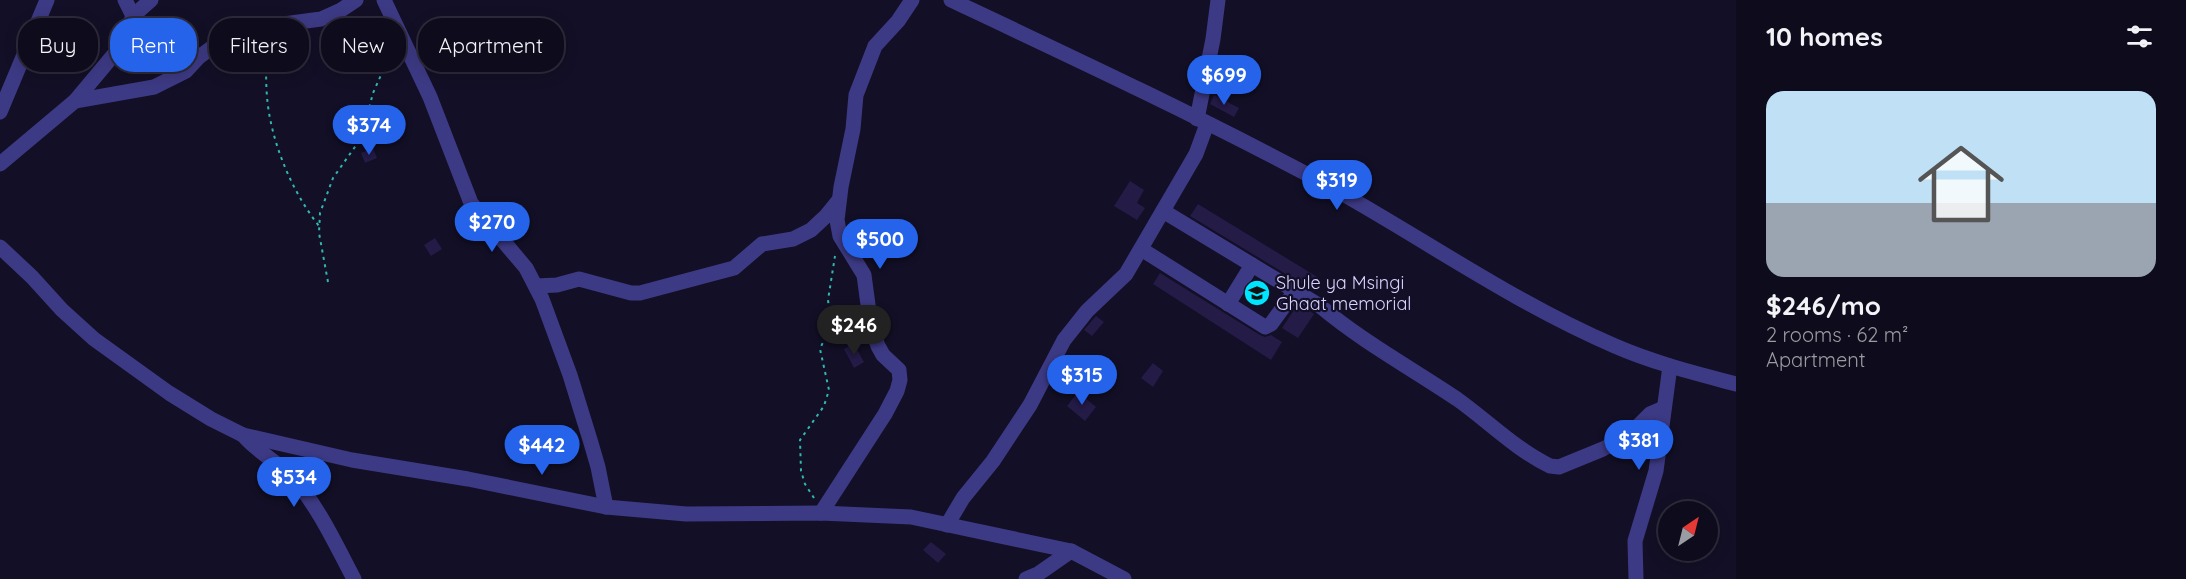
<!DOCTYPE html>
<html lang="en">
<head>
<meta charset="utf-8">
<style>
  body { margin:0; font-family:Quicksand,sans-serif; background:#171425; color:#f1f3f6; height:100vh; display:flex; flex-direction:column; font-size:22px; white-space:nowrap }
  * { box-sizing:border-box; margin:0 }
  p { font-size:20px; color:#9b9ba3 }
  .icon { flex:none; width:33px; height:33px; fill:none; stroke:currentColor; stroke-width:2; stroke-linecap:round; stroke-linejoin:round }
  .map { position:relative; flex:1; overflow:hidden }
  .drawer { display:flex; flex-direction:column; background:#0e0b1c; width:450px }
  .drawer>* { flex:none }
  .top-card { position:absolute; left:18px; top:18px; width:570px; height:54px; display:flex; gap:12px }
  .needle { width:39px; rotate:35deg }
  .buttons { position:absolute; left:1658px; top:501px; display:grid; gap:12px }
  .buttons a { display:grid; place-items:center; width:60px; height:60px; border-radius:50%; background:#0e0b1c; box-shadow:0 3px 15px #0003,0 0 0 2px #2e2b3b; font-size:30px }
  .price { position:absolute; translate:-50% -51px; padding:0 14px; border-radius:21px; background:#2563eb; color:#fff; font-size:20px; line-height:39px; filter:drop-shadow(0 2px 3px #0008) }
  .price::after { content:''; position:absolute; left:50%; top:36px; width:18px; height:14px; margin-left:-9px; background:inherit; clip-path:polygon(0 0,100% 0,50% 100%) }
  .price.on { background:#222; color:#fff }
  ul { padding:0; list-style:none }
  li { display:grid; align-content:center; gap:12px; height:318px; padding:0 30px }
  li span { display:grid; place-items:center; height:186px; border-radius:18px; color:#555 }
  li>.icon { margin-inline-start:auto }
  span .icon { width:108px; height:108px; fill:#fffc; stroke-width:1 }
  li b { font-size:26px }
  h2 { display:flex; justify-content:space-between; align-items:center; height:72px; padding:0 30px; font-size:26px }
  .tag { padding:0 21px; border-radius:24px; background:#0e0b1c; box-shadow:0 3px 15px #0003,0 0 0 2px #2e2b3b; font-size:21px; line-height:54px }
  .tag.on { background:#2563eb; color:#fff }
  main { display:flex; flex:1; min-height:0 }
  .map>svg:first-child { display:block }
  .building { fill:#241b47 }
  .lines { fill:none; stroke-linecap:round; stroke-linejoin:round }
  .path { stroke:#2fb8b0; stroke-width:2; stroke-dasharray:3 4.5; stroke-linecap:butt }
  .minor { stroke:#3d3a85; stroke-width:15 }
  .labels { text-anchor:middle; stroke-width:4.5; stroke-linejoin:round; paint-order:stroke }
  .poi-label { font-size:18px; fill:#d9d4ff; stroke:#130f26; text-anchor:start }
</style>
</head>
<body>
<main>
<div class="map">
<svg width="1736" height="579" viewBox="0 0 1736 579">
  <rect width="100%" height="100%" fill="#130f26"/>
  <!-- building -->
  <g class="building">
    <path d="M1214,95L1239,108L1234,117L1210,104Z"/>
    <path d="M373,148L377,158L365,163L361,153Z"/>
    <path d="M1130,181L1144,190L1137,203L1145,208L1137,220L1114,206Z"/>
    <path d="M1198,204L1319,278L1312,290L1190,216Z"/>
    <path d="M435,238L442,249L431,256L424,245Z"/>
    <path d="M1160,273L1260,335L1265,337L1271,335L1282,342L1271,360L1153,284Z"/>
    <path d="M1298,304L1314,314L1298,338L1282,328Z"/>
    <path d="M1096,316L1104,322L1092,336L1084,330Z"/>
    <path d="M854,344L864,362L854,368L844,349Z"/>
    <path d="M1153,363L1163,371L1153,387L1141,378Z"/>
    <path d="M1078,392L1096,407L1085,421L1067,406Z"/>
    <path d="M931,542L946,554L938,563L923,550Z"/>
  </g>
  <g class="lines">
    <!-- path -->
    <g class="path">
      <path d="M267,39C266,64 265,89 269,113C276,153 294,194 319,226"/>
      <path d="M328,282L319,233L320,213L333,178L357,144L368,112L373,93L393,48"/>
      <path d="M814,498L805,484L801,471L800,440L824,406L829,390L820,349L831,324L828,300L835,256"/>
    </g>
    <!-- minor -->
    <g class="minor">
      <path d="M384,0L430,97L471,203L526,268L542,299L570,375L591,443L598,467L606,507"/>
      <path d="M951,0C1074,58 1198,116 1318,180C1417,234 1510,301 1615,346C1654,363 1695,373 1736,384"/>
      <path d="M133,16L151,0"/>
      <path d="M75,101L154,87L186,71L199,57L225,38L261,27L321,19L341,10L356,0"/>
      <path d="M0,112L47,0"/>
      <path d="M1197,119L1213,39L1218,0"/>
      <path d="M0,164L75,101L121,46L133,16L125,0"/>
      <path d="M1163,211L1320,306C1363,342 1411,368 1457,399C1488,421 1515,449 1550,466L1559,467L1603,449L1629,435L1650,414L1664,408"/>
      <path d="M0,247L32,277L62,310L94,339L169,393L211,419L243,435L352,460L468,479L606,507L686,514L821,513L911,517L1071,551L1124,579"/>
      <path d="M1141,249L1265,327L1271,324L1295,291"/>
      <path d="M536,286L557,285L579,279L631,293H640L734,268L762,244L793,239L811,230L826,216L839,200"/>
      <path d="M1228,304L1252,265"/>
      <path d="M243,435C257,452 278,462 293,478C318,506 336,545 354,579"/>
      <path d="M821,513L885,414L897,391L900,380L899,370L883,355L878,346L871,327L864,275L840,236L837,220L841,187L853,129L856,95L875,46L898,21L912,0"/>
      <path d="M947,525L963,498L993,461L1030,405L1064,340L1087,311L1126,274L1196,154L1207,124"/>
      <path d="M1026,579L1038,574L1071,551"/>
      <path d="M1636,579L1635,541L1656,471L1670,366"/>
    </g>
  </g>
  <!-- icons -->
  <defs>
    <g id="school-disc" transform="scale(1.35)"><circle r="9.5" fill="#00e5ff" stroke="#130f26"/><path d="M0-5L7-2L0 1L-7-2ZM-4 1L0 2.5L4 1V4Q0 6-4 4Z" fill="#111"/></g>
  </defs>
  <g fill-rule="evenodd">
    <use href="#school-disc" x="1257" y="293"/>
  </g>
  <g class="labels">
    <!-- poi labels -->
    <g class="poi-label">
      <text x="1276" y="289">Shule ya Msingi<tspan x="1276" dy="21">Ghaat memorial</tspan></text>
    </g>
  </g>
</svg>
<div class="buttons">
<a><svg class="needle" viewBox="-14 -14 28 28"><path d="M0-13l5 13h-10z" fill="#e53935"/><path d="M0 13l5-13h-10z" fill="#9b9ba3"/></svg></a>
</div>
<b class="price" style="left:1224px;top:106px">$699</b>
<b class="price" style="left:369px;top:156px">$374</b>
<b class="price" style="left:1337px;top:211px">$319</b>
<b class="price" style="left:492px;top:253px">$270</b>
<b class="price" style="left:880px;top:270px">$500</b>
<b class="price on" style="left:854px;top:356px">$246</b>
<b class="price" style="left:1082px;top:406px">$315</b>
<b class="price" style="left:1639px;top:471px">$381</b>
<b class="price" style="left:542px;top:476px">$442</b>
<b class="price" style="left:294px;top:508px">$534</b>
<div class="top-card">
<a class="tag">Buy</a>
<a class="tag on">Rent</a>
<a class="tag">Filters</a>
<a class="tag">New</a>
<a class="tag">Apartment</a>
</div>
</div>
<section class="drawer">
<h2>10 homes<svg class="icon" aria-label="filters" viewBox="0 0 24 24"><path d="M4 7h16M4 17h16"/><circle cx="9" cy="7" r="2"/><circle cx="15" cy="17" r="2"/></svg></h2>
<ul>
<li><span style="background:linear-gradient(#bfe0f5 60%,#9aa5b1 0)"><svg class="icon" aria-label="home" viewBox="0 0 24 24"><path d="M3 11l9-7 9 7M6 9v11h12V9"/></svg></span><div><b>$246/mo</b><p>2 rooms · 62 m²</p><p>Apartment</p></div></li>
</ul>
</section>
</main>
</body>
</html>
